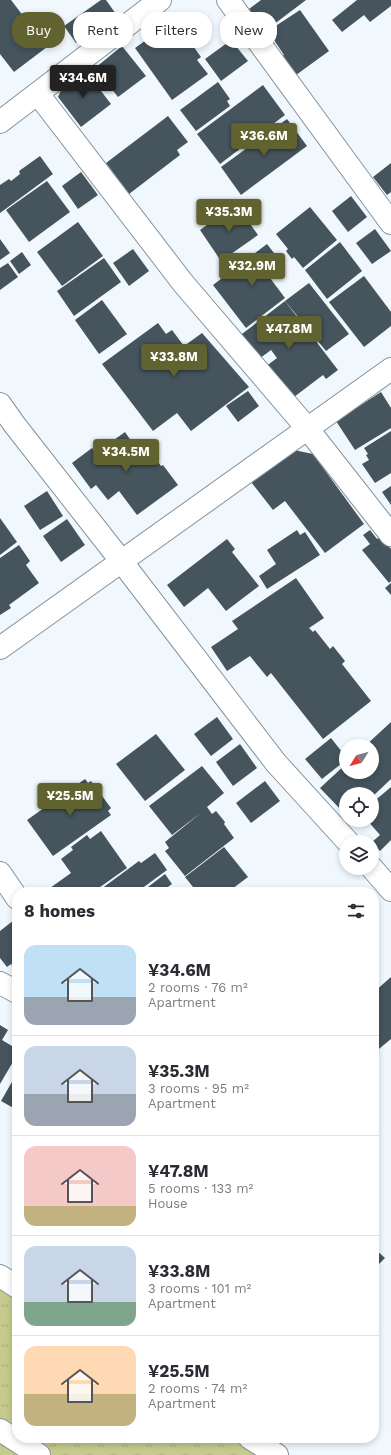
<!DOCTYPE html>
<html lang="en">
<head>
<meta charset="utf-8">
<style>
  body { margin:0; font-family:"Work Sans",sans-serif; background:#f7f7f7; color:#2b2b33; height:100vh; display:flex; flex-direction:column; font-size:15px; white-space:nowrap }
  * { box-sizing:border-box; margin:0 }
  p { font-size:13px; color:#7c7c81 }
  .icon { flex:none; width:22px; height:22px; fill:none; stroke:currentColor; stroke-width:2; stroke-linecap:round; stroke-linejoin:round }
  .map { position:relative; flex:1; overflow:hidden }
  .panel { position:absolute; left:12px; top:887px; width:367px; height:556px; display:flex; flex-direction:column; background:#fff; border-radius:16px; box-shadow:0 2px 6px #0003 }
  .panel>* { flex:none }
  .banner { position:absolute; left:12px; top:12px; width:367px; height:36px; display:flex; gap:8px }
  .needle { width:26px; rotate:233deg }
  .fabs { position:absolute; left:339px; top:739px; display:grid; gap:8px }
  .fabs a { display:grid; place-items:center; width:40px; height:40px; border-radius:50%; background:#fff; box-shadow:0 2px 6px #0003; font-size:20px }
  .price { position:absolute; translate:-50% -34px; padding:0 9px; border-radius:4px; background:#606230; color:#fff; font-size:13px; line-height:26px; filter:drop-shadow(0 1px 2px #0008) }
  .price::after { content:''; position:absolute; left:50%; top:24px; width:12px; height:9px; margin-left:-6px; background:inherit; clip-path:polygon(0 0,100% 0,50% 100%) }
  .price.on { background:#222; color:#fff }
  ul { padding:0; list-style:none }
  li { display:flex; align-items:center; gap:12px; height:100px; padding:0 12px }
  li+li { border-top:1px solid #e1e1e2 }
  li span { display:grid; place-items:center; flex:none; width:112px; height:80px; border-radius:12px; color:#555 }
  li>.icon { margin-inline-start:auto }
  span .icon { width:48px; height:48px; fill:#fffc; stroke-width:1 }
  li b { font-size:17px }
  h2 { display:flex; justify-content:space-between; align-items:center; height:48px; padding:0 12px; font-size:17px }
  .tag { padding:0 14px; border-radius:16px; background:#fff; box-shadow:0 2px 6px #0003; font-size:14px; line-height:36px }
  .tag.on { background:#606230; color:#fff }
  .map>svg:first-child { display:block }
  .grass { fill:url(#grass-tufts) }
  .building { fill:#45545d }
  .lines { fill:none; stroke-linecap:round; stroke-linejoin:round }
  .minor-casing { stroke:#83939d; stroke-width:24 }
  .major-casing { stroke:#83939d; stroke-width:24 }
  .minor { stroke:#fff; stroke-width:22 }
  .major { stroke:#fff; stroke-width:22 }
</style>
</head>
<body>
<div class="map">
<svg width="391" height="1455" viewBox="0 0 391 1455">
  <defs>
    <pattern id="grass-tufts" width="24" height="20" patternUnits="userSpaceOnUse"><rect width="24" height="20" fill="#c6ca8d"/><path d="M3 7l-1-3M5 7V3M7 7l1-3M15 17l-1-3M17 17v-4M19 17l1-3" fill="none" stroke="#aaae7a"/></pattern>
  </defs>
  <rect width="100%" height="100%" fill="#f1f8fd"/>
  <!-- grass -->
  <path class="grass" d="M0,1276L17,1287V1438H250L277,1455H0Z"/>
  <!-- building -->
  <g class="building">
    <path d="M0,0H11L47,47L14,72L0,54Z"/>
    <path d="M101,0H106L116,14L76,43L64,26Z"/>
    <path d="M261,0H306L265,31L249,9Z"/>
    <path d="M357,0H391V6L370,22L364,15L342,32L332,20Z"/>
    <path d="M300,10L329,51L296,75L282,56L284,55L268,31Z"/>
    <path d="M170,23L179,36L183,32L201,57L197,60L208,74L172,100L135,48Z"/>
    <path d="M231,40L248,61L221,81L205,59Z"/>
    <path d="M122,46L146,76L118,97L95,68Z"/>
    <path d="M88,74L111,104L81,127L58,97L62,88L80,75L82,78Z"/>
    <path d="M218,82L230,99L227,101L230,106L196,131L180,110Z"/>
    <path d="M263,85L285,115L220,164L197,134Z"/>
    <path d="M168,116L188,142L177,150L180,155L129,194L106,163Z"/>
    <path d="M287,119L307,146L241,195L221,167Z"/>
    <path d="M40,156L53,174L0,213V185L9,179L11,181L20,174L19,171Z"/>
    <path d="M391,163V192L387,195L373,177Z"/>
    <path d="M81,172L98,195L78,209L62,186Z"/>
    <path d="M47,181L70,212L29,242L6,210Z"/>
    <path d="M351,196L367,217L348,232L332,211Z"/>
    <path d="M236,204L258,235L221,261L200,230Z"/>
    <path d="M310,207L337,240L303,268L294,257L292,259L286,251L288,249L276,234Z"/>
    <path d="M78,222L103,256L62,286L37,252Z"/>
    <path d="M375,229L391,251L372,264L356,243Z"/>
    <path d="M0,239L10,253L0,260Z"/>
    <path d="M340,242L362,271L327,299L305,270Z"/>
    <path d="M267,244L281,262L267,274L285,298L246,328L213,285Z"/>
    <path d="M133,249L149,271L129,286L113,263Z"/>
    <path d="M22,252L31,265L19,274L10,261Z"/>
    <path d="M104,258L121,282L74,316L57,291Z"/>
    <path d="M8,263L18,277L0,290V268Z"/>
    <path d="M364,276L391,312V326L364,347L329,302Z"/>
    <path d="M309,283L349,334L326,351L285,301Z"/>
    <path d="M102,300L127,334L99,354L75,320Z"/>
    <path d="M285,301L338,370L326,379L323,375L294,397L265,367L277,358L271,350L259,359L238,337Z"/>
    <path d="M158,323L166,334L172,330L184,346L202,333L249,387L191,431L177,413L153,431L102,364Z"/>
    <path d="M248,391L259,406L238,422L226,406Z"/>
    <path d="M381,392L391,408V428L355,450L336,421Z"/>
    <path d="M391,431V473L375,483L362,464L369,460L366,455L368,454L364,448Z"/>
    <path d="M125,432L136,448L144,442L161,466L163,465L178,485L137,515L119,491L108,500L96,485L91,489L72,463L92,448L96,453Z"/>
    <path d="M294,450L313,454L364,524L325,553L285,501L273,510L251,482Z"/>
    <path d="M391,486V505L382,492Z"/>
    <path d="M47,491L63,516L40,530L24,506Z"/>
    <path d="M0,518L17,542L0,555Z"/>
    <path d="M67,519L85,545L61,562L43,536Z"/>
    <path d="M297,530L300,535L305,532L320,555L267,589L259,576L276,564L267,550Z"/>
    <path d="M370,530L377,539L381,536L391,549V581L389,583L362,550L370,544L363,535Z"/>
    <path d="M227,539L235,549L232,552L259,586L226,611L208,588L184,607L167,585Z"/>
    <path d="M19,545L30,561L26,565L39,583L9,605L11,608L0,615V558Z"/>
    <path d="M296,578L324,618L309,628L313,632L315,630L330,649L333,646L345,661L342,664L371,701L323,739L271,673L267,677L250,656L227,671L211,647L238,629L232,621Z"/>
    <path d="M391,583V595L385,588Z"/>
    <path d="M217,717L233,739L211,756L194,734Z"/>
    <path d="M391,722V779L372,797V794H346V809L343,812L320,788L346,764V772H372V746H365Z"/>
    <path d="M156,734L185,770L145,801L116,764Z"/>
    <path d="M331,738L346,757V760L322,779L305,759Z"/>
    <path d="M240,744L257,768L233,786L216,762Z"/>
    <path d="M202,766L224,793L207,807L212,814L216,811L225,822L224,824L234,838L185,876L165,851L169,848L165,842L202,812L172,835L149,806Z"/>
    <path d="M85,779L88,783L91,781L111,808L108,811L111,815L53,856L27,820Z"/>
    <path d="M265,781L280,801L251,823L236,803Z"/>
    <path d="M391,787V840L380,851L372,842L380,835L367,820H372V803Z"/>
    <path d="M101,831L127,868L93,892H53L50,888L71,873L61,859L73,850L71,847L87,835L90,839Z"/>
    <path d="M224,847L248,877L228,892H197L185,877Z"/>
    <path d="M155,853L167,870L137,892H97L139,861L141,863Z"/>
    <path d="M165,874L172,884L161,892H146L144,890Z"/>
    <path d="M14,920L17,924V972L11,964L7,967L0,958V931Z"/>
    <path d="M391,977V1039L374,1053V992Z"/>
    <path d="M0,1025L8,1030L2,1040L17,1049V1055L0,1084Z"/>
    <path d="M17,1073V1110L1,1101Z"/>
    <path d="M374,1248L385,1258L374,1269Z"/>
  </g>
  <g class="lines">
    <!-- minor casing -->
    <g class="minor-casing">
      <g id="minor">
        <path d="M228,0L391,223"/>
        <path d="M38,94L183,283L307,428L391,535"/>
        <path d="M0,122L160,0"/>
        <path d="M0,404L14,424L122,562L276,763L348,842"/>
        <path d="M0,648L391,369"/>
        <path d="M372,868L391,890"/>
        <path d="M0,873L17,898"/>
        <path d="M0,983L17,992"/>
        <path d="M0,1430L39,1455"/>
      </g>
    </g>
    <!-- major casing -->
    <g class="major-casing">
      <g id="major">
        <path d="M0,1276L17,1287"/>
        <path d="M250,1438L277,1455"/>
      </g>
    </g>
    <!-- minor -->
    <use href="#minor" class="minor"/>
    <!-- major -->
    <use href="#major" class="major"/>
  </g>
</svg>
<div class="fabs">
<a><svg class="needle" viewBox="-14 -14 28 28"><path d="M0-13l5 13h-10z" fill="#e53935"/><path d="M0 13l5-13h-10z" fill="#7c7c81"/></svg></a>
<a><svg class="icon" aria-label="locate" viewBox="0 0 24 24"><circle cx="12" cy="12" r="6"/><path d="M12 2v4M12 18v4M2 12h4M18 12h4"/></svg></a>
<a><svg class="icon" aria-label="layers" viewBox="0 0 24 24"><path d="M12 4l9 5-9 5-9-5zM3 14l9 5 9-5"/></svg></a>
</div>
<b class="price on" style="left:83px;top:99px">¥34.6M</b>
<b class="price" style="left:264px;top:157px">¥36.6M</b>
<b class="price" style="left:229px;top:233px">¥35.3M</b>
<b class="price" style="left:252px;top:287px">¥32.9M</b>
<b class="price" style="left:289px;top:350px">¥47.8M</b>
<b class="price" style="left:174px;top:378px">¥33.8M</b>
<b class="price" style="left:126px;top:473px">¥34.5M</b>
<b class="price" style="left:70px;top:817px">¥25.5M</b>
<div class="banner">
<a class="tag on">Buy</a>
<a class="tag">Rent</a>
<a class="tag">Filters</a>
<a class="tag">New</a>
</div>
<section class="panel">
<h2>8 homes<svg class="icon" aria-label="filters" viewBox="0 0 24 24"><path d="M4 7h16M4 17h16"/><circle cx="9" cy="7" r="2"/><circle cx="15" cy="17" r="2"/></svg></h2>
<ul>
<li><span style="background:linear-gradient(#bfe0f5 65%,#9aa5b1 0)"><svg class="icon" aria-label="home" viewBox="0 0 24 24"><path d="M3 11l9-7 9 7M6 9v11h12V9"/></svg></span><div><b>¥34.6M</b><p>2 rooms · 76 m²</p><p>Apartment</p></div></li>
<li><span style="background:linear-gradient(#c9d6e8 60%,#9aa5b1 0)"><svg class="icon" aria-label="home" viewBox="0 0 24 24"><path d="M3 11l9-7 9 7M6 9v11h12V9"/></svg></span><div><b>¥35.3M</b><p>3 rooms · 95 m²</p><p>Apartment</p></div></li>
<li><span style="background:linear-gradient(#f6c9c9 75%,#c2b280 0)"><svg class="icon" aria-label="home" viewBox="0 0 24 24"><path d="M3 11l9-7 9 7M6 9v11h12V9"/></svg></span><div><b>¥47.8M</b><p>5 rooms · 133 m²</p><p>House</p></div></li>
<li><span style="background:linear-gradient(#c9d6e8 70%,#7fa58c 0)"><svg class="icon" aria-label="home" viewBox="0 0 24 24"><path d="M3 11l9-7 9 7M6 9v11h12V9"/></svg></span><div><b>¥33.8M</b><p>3 rooms · 101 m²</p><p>Apartment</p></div></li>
<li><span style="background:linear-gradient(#ffd9b3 60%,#c2b280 0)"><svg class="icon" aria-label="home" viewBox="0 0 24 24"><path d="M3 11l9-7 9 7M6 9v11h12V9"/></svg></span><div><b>¥25.5M</b><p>2 rooms · 74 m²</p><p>Apartment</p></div></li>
</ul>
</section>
</div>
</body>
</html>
